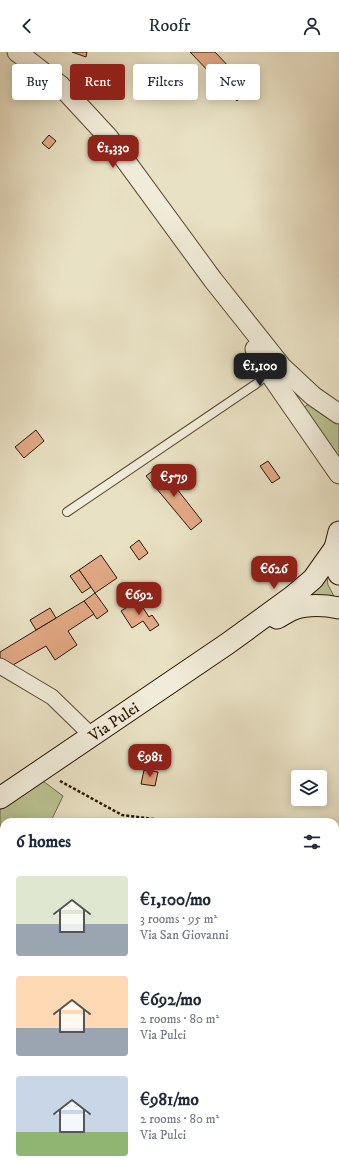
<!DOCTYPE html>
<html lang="en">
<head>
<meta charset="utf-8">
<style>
  body { margin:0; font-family:"IM FELL DW Pica",serif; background:#f6f6f7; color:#1f2937; height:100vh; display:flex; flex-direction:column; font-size:15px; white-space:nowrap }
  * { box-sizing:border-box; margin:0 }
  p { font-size:13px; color:#747a83 }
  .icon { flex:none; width:22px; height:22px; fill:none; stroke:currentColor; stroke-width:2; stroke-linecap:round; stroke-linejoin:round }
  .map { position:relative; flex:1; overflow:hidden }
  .sheet { position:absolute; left:0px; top:766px; width:339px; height:356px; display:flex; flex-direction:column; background:#fff; border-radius:12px 12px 0 0; box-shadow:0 2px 10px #0003 }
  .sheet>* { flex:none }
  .hud { position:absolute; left:12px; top:12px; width:315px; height:36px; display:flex; gap:8px }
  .buttons { position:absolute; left:291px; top:718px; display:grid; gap:8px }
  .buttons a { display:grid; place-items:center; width:36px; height:36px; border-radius:4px; background:#fff; box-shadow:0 2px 10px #0003; font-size:20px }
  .price { position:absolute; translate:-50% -34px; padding:0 9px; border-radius:8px; background:#8f2418; color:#fff; font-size:13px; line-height:26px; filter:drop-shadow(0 1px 2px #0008) }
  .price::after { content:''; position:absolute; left:50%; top:24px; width:12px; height:9px; margin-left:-6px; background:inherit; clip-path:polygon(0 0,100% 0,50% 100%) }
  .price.current { background:#222; color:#fff }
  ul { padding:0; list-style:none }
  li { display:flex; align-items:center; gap:12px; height:100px; padding:0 16px }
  li span { display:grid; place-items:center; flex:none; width:112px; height:80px; border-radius:4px; color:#555 }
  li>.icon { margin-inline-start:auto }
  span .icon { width:48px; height:48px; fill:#fffc; stroke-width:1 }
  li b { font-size:17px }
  h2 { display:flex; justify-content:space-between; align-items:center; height:48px; padding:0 16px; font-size:17px }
  .tag { padding:0 14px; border-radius:4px; background:#fff; box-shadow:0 2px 10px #0003; font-size:14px; line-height:36px }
  .tag.current { background:#8f2418; color:#fff }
  header { display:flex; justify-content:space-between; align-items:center; height:52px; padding:0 16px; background:#fff; font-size:18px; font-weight:600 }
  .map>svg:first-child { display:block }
  .green { fill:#bac291; stroke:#726c48 }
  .building { fill:#e2a985; stroke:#291700 }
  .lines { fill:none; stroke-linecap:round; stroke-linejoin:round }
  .service-casing { stroke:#594a31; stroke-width:10 }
  .minor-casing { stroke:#594a31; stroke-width:17 }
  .tertiary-casing { stroke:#594a31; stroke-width:21 }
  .secondary-casing { stroke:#291700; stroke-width:23 }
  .path { stroke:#291700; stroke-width:2.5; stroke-dasharray:3 2; stroke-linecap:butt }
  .service { stroke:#f1ecd9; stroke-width:8 }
  .minor { stroke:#f1ecd9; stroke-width:15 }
  .tertiary { stroke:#f1ecd9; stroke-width:19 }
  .secondary { stroke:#f1ecd9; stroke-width:21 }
  .labels { text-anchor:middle; stroke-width:3; stroke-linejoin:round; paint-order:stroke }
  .street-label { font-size:16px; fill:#291700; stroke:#f1ecd9 }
</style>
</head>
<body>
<header><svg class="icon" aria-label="back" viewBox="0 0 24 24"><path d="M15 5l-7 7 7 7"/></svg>Roofr<svg class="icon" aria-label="person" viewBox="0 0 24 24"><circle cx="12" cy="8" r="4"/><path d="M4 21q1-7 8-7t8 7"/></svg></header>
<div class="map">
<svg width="339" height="1122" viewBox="0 0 339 1122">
  <rect width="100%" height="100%" fill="#e9e1c4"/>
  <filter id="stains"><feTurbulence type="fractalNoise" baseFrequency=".005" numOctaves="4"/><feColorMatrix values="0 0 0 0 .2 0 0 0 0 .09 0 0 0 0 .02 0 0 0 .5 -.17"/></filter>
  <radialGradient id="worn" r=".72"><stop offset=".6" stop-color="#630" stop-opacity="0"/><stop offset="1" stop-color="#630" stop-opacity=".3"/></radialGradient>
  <!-- green -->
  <g class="green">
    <path d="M310,351L339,371V408L303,356Z"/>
    <path d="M323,524L327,526L328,533L337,550L303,549Z"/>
    <path d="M43,729L63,744L51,769L56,770H4V1015L0,1018V758Z"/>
    <path d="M335,847L339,849V1019L335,1020Z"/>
  </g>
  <!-- building -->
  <g class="building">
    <path d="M72,0H87L86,5Z"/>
    <path d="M190,0H215L250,37L237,49Z"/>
    <path d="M49,83L56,89L49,97L42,91Z"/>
    <path d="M36,378L44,389L24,406L15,395Z"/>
    <path d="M268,409L280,426L272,431L260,414Z"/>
    <path d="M159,414L202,469L191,478L146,424Z"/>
    <path d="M139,488L148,501L139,508L130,495Z"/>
    <path d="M101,503L117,526L95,541L79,518Z"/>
    <path d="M79,518L91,535L82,541L70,524Z"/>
    <path d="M95,541L108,559L97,567L84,549Z"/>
    <path d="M138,548L149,565L152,563L159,573L150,579L143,569L132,576L121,559Z"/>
    <path d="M84,549L94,562L68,579L77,593L55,608L46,594L13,613L0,606V600Z"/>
    <path d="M50,556L56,566L36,578L30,568Z"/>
    <path d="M144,718L158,720L155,734L141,732Z"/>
  </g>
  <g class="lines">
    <!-- service casing -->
    <g class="service-casing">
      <path id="service" d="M67,460L256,332L269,321"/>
    </g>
    <!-- minor casing -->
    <g class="minor-casing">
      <path id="minor" d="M0,614L52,645L92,684"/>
    </g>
    <!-- tertiary casing -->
    <g class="tertiary-casing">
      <g id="tertiary">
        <path d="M17,0L60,33L109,86L213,228L282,315L313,344L339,362"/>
        <path d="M255,297L269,321L339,422"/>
      </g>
    </g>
    <!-- secondary casing -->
    <g class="secondary-casing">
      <g id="secondary">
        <path d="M339,480L335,496L337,518L339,522"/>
        <path d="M277,566C283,563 288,559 294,557C307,552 326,553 339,556"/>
        <path id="s1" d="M0,746L227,592L293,544L313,527L335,496"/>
      </g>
    </g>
    <!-- path -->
    <g class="path">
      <path d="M60,729L122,763L178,770"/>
      <path d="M335,808L339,809"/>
    </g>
    <!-- service -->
    <use href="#service" class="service"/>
    <!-- minor -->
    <use href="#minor" class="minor"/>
    <!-- tertiary -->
    <use href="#tertiary" class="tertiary"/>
    <!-- secondary -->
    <use href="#secondary" class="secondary"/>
  </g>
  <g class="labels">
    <!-- street labels -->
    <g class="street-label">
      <text dy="6" stroke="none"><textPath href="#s1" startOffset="137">Via Pulei</textPath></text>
    </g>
  </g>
  <rect width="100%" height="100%" filter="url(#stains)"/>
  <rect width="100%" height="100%" fill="url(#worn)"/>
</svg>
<div class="buttons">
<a><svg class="icon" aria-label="layers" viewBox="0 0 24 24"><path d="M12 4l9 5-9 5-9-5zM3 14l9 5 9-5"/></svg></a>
</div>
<b class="price" style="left:113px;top:117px">€1,330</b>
<b class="price current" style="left:260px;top:335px">€1,100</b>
<b class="price" style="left:174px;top:446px">€579</b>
<b class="price" style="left:274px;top:538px">€626</b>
<b class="price" style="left:139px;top:564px">€692</b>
<b class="price" style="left:150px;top:726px">€981</b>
<div class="hud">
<a class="tag">Buy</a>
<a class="tag current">Rent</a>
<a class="tag">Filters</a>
<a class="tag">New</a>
</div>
<section class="sheet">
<h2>6 homes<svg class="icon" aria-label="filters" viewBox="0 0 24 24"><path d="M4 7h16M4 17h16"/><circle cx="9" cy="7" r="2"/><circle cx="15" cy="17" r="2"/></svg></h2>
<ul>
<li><span style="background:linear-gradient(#dfe7d0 60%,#9aa5b1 0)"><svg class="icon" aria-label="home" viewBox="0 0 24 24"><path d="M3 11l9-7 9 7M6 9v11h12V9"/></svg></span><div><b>€1,100/mo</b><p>3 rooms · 95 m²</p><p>Via San Giovanni</p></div></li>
<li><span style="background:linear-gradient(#ffd9b3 65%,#9aa5b1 0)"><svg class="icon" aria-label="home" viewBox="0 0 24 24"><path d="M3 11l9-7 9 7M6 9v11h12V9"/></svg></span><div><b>€692/mo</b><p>2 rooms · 80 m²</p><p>Via Pulei</p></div></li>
<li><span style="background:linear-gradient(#c9d6e8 70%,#8fb573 0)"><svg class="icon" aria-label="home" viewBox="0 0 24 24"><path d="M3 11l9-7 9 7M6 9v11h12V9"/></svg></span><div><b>€981/mo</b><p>2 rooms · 80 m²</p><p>Via Pulei</p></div></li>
</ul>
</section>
</div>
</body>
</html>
